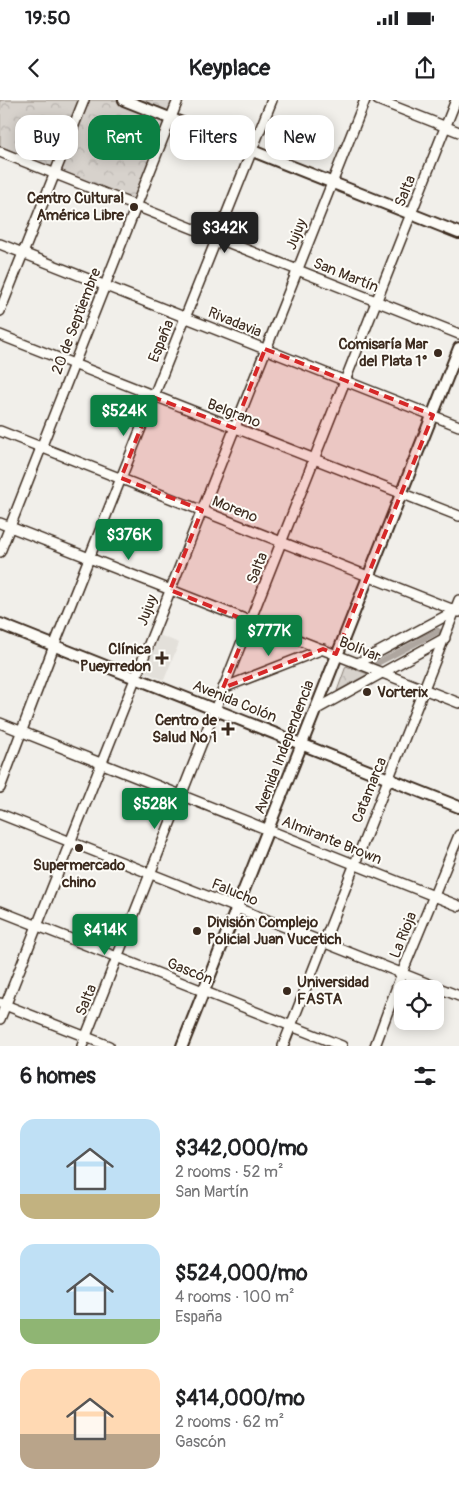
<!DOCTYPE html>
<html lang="en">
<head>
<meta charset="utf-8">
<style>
  body { margin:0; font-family:Pangolin,sans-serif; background:#f2f2f2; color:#202124; height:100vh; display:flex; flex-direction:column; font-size:19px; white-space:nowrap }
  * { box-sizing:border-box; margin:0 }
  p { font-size:16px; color:#757577 }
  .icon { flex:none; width:28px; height:28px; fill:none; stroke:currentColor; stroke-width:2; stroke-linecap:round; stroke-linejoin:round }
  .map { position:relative; height:946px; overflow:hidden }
  .drawer { display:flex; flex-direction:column; background:#fff; flex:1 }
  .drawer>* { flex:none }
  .hud { position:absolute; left:15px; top:15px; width:430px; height:45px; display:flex; gap:10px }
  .buttons { position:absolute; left:394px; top:880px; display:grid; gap:10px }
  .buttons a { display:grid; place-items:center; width:50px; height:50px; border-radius:10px; background:#fff; box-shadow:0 2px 12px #0003; font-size:25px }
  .price { position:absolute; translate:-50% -42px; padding:0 11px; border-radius:5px; background:#0b8043; color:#fff; font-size:16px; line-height:32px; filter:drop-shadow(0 1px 2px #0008) }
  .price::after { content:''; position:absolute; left:50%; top:30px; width:15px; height:11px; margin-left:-8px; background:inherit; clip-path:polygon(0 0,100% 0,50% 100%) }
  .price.on { background:#222; color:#fff }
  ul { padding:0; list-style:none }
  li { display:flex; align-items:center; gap:15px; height:125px; padding:0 20px }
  li span { display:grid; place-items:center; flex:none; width:140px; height:100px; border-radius:15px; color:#555 }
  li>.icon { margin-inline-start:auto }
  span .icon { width:60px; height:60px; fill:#fffc; stroke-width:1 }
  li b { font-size:21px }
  h2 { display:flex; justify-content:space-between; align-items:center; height:60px; padding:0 20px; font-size:21px }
  .chip { padding:0 18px; border-radius:15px; background:#fff; box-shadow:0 2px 12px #0003; font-size:18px; line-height:45px }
  .chip.on { background:#0b8043; color:#fff }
  .status { display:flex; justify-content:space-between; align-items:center; height:35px; padding:0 25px; background:#fff; direction:ltr }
  .status svg { height:14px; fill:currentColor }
  header { display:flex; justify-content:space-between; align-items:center; height:65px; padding:0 20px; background:#fff; font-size:22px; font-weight:700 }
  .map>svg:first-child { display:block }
  .built { fill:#e3e0da }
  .park { fill:url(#park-crowns); stroke:#897e75 }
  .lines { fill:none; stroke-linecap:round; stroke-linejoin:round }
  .canal { stroke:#aea69f; stroke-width:5.5 }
  .minor-casing { stroke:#3b2a1e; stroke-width:12 }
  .major-casing { stroke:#3b2a1e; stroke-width:14 }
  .minor { stroke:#fdfcf7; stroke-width:9 }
  .major { stroke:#fdfcf7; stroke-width:10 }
  .marked { fill:#d62828; fill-opacity:0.2; stroke:#d62828; stroke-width:4; stroke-dasharray:10 6; stroke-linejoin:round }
  .poi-dot { fill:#3b2a1e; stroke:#fdfcf7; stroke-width:2 }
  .labels { text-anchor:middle; stroke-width:4; stroke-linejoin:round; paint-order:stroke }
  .street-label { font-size:15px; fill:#3b2a1e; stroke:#fdfcf7 }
  .poi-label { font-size:15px; font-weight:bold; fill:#3b2a1e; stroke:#fdfcf7; text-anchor:end }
</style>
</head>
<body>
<div class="status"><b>19:50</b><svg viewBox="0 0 49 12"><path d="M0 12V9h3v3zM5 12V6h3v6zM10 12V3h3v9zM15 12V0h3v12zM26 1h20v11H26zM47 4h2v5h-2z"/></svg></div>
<header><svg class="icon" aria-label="back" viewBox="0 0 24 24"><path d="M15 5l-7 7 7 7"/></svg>Keyplace<svg class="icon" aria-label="share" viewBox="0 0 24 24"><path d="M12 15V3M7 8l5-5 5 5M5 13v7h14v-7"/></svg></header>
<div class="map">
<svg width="459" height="946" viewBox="0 0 459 946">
  <defs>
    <pattern id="park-crowns" width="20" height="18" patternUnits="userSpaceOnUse" patternTransform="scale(1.25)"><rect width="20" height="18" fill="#d7d2cc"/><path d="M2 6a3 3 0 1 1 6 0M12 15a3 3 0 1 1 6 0" fill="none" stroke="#b9b4af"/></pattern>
  </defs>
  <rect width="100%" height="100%" fill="#f1efea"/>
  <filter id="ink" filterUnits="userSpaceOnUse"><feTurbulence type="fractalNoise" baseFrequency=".02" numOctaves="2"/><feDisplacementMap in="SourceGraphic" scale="10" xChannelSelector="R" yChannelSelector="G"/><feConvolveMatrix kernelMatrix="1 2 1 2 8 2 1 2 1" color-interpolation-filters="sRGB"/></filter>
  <g filter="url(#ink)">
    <!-- built -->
    <path class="built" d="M159,535L179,543L164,580L145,572Z"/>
    <!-- park -->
    <g class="park">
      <path d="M0,0H175L135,102L0,46Z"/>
      <path d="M438,528L440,530L438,533L375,565L372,564L375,559Z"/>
      <path d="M346,566L368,574L337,591Z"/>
    </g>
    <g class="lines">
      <!-- canal -->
      <path class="canal" d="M376,564L439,531"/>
      <!-- minor casing -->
      <g class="minor-casing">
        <g id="minor">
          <path d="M378,0L459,32"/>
          <path d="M0,52L459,234"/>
          <path d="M0,144L459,326"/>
          <path d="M0,211L84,0"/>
          <path d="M0,235L459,416"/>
          <path d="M0,331L459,512"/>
          <path d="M0,423L459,603"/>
          <path d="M0,452L178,0"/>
          <path d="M358,563L455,511"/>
          <path d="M223,588L323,549"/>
          <path d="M315,610L445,538"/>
          <path d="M0,623L459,806"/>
          <path d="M0,688L54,546L272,0"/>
          <path d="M0,714L459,896"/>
          <path d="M0,811L342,946"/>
          <path d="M0,903L109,946"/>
          <path d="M0,919L365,0"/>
          <path d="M82,946L456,0"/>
          <path d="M283,946L459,500"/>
          <path d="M375,946L402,873L459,735"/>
        </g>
      </g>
      <!-- major casing -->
      <g class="major-casing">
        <g id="major">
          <path d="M124,0L459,133"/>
          <path d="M0,524L459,707"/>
          <path d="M182,946L459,248"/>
        </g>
      </g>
      <!-- minor -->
      <use href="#minor" class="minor"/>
      <!-- major -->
      <use href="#major" class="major"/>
    </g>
  </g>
  <!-- marked area -->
  <path class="marked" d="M265,249L433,315L336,554L323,549L223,588L250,522L170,490L202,410L121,378L153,297L234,328Z"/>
  <!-- markers -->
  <g class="poi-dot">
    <circle cx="134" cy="107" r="5"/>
    <circle cx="438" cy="253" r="5"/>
    <path d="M159.5 550.5h5v5h5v5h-5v5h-5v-5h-5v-5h5z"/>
    <circle cx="367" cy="592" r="5"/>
    <path d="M225.5 621.5h5v5h5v5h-5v5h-5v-5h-5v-5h5z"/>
    <circle cx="79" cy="748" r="5"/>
    <circle cx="197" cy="831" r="5"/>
    <circle cx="287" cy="891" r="5"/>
  </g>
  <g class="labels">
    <!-- street labels -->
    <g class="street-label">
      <text transform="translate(405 91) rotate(-68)" y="5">Salta</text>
      <text transform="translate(296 134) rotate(-68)" y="5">Jujuy</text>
      <text transform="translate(346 175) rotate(22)" y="5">San Martín</text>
      <text transform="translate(76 221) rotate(-69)" y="5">20 de Septiembre</text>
      <text transform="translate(235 222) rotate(22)" y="5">Rivadavia</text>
      <text transform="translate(161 241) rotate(-68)" y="5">España</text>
      <text transform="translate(234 313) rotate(21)" y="5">Belgrano</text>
      <text transform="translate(235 409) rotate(22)" y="5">Moreno</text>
      <text transform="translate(257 468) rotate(-68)" y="5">Salta</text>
      <text transform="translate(147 510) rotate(-69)" y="5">Jujuy</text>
      <text transform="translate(360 549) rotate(22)" y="5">Bolívar</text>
      <text transform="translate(235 601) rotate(22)" y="5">Avenida Colón</text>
      <text transform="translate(284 647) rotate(-69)" y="5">Avenida Independencia</text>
      <text transform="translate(369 690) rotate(-68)" y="5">Catamarca</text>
      <text transform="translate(332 740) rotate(22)" y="5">Almirante Brown</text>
      <text transform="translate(235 792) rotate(22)" y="5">Falucho</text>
      <text transform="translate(403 835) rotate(-68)" y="5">La Rioja</text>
      <text transform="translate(190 871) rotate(22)" y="5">Gascón</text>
      <text transform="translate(86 900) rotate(-68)" y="5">Salta</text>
    </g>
    <!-- poi labels -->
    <g class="poi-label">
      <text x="124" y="103">Centro Cultural<tspan x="124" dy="17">América Libre</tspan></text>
      <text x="428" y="249">Comisaría Mar<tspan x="428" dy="17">del Plata 1°</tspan></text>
      <text x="151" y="554">Clínica<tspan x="151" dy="17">Pueyrredon</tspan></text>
      <text x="377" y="597" text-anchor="start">Vorterix</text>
      <text x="217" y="625">Centro de<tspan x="217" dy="17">Salud Nº 1</tspan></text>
      <text x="79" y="770" text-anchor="middle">Supermercado<tspan x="79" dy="17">chino</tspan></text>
      <text x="207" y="827" text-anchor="start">División Complejo<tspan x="207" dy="17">Policial Juan Vucetich</tspan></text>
      <text x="297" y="887" text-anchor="start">Universidad<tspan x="297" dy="17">FASTA</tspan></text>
    </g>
  </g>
</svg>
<div class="buttons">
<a><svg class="icon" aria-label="locate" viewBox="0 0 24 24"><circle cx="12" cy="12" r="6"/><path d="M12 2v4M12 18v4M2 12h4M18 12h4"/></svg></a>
</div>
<b class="price on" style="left:225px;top:154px">$342K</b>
<b class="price" style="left:124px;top:337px">$524K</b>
<b class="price" style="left:129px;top:461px">$376K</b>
<b class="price" style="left:269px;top:557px">$777K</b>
<b class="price" style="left:155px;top:730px">$528K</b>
<b class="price" style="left:105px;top:856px">$414K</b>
<div class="hud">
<a class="chip">Buy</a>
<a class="chip on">Rent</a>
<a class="chip">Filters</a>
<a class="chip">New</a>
</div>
</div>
<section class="drawer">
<h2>6 homes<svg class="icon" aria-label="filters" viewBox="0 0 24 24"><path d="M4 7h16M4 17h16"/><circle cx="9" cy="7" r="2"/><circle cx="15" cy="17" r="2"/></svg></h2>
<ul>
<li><span style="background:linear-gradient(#bfe0f5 75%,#c2b280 0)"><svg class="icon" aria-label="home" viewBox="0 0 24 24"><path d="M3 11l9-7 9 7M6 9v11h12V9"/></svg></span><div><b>$342,000/mo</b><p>2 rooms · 52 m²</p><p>San Martín</p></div></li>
<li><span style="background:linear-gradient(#bfe0f5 75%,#8fb573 0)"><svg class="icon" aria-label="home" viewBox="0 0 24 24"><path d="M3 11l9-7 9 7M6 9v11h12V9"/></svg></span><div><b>$524,000/mo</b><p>4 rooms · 100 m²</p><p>España</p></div></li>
<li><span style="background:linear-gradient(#ffd9b3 65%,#b9a48a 0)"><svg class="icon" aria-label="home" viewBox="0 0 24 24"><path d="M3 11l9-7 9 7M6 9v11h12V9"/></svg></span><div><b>$414,000/mo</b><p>2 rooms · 62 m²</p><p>Gascón</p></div></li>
</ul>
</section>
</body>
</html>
